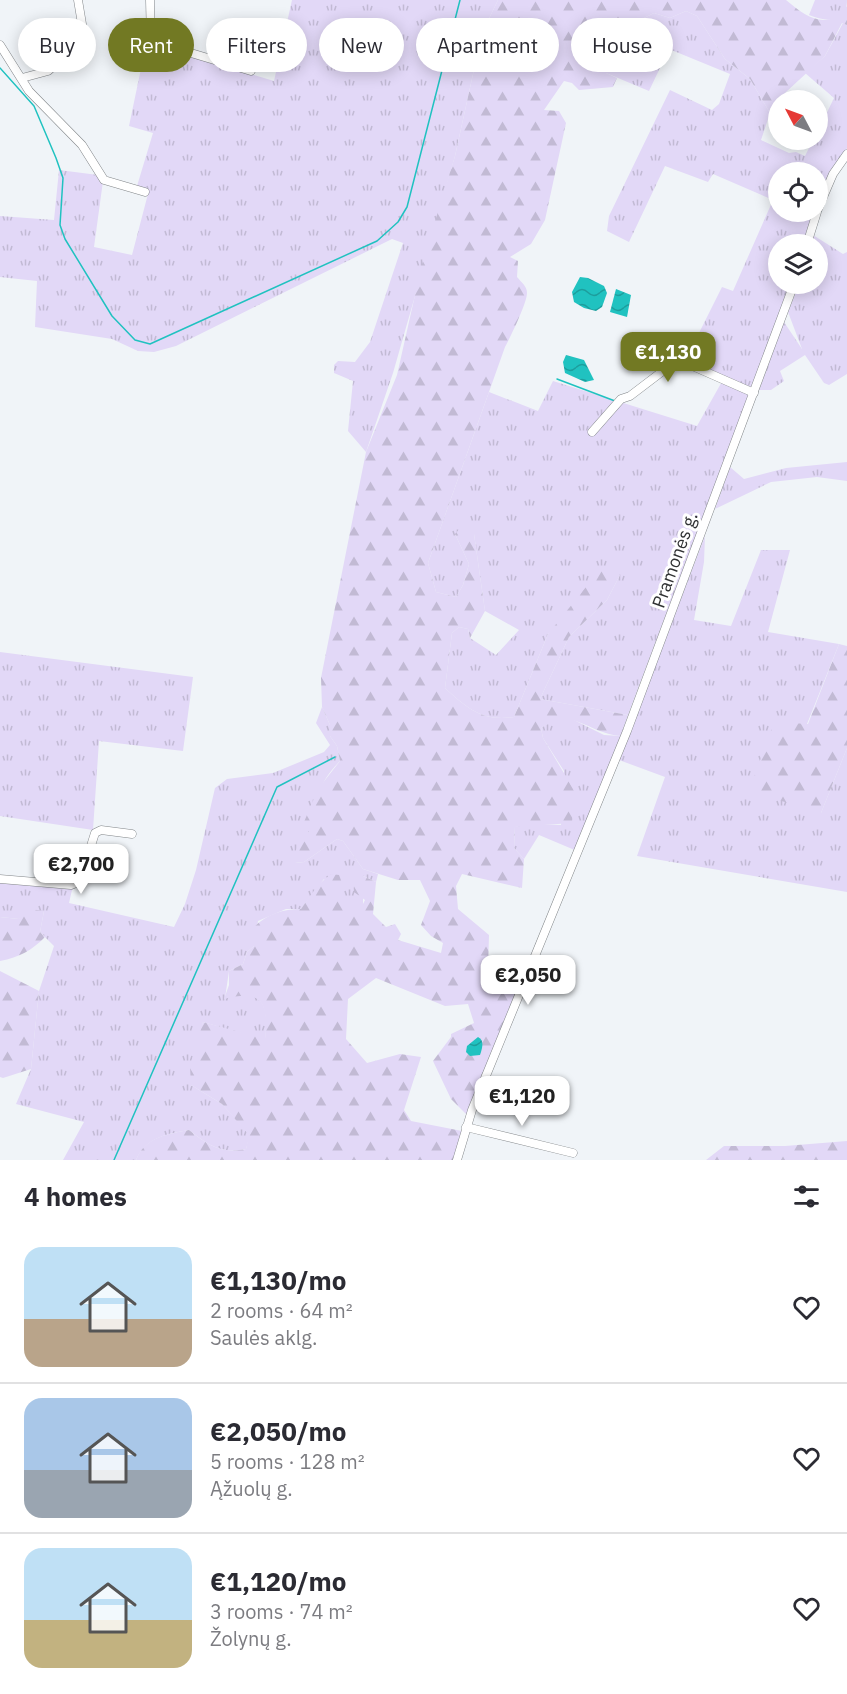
<!DOCTYPE html>
<html lang="en">
<head>
<meta charset="utf-8">
<style>
  body { margin:0; font-family:"IBM Plex Sans",sans-serif; background:#f7f7f7; color:#2b2b33; height:100vh; display:flex; flex-direction:column; font-size:22px; white-space:nowrap }
  * { box-sizing:border-box; margin:0 }
  p { font-size:20px; color:#7c7c81 }
  .icon { flex:none; width:33px; height:33px; fill:none; stroke:currentColor; stroke-width:2; stroke-linecap:round; stroke-linejoin:round }
  .map { position:relative; height:1160px; overflow:hidden }
  .details { display:flex; flex-direction:column; background:#fff; flex:1 }
  .details>* { flex:none }
  .banner { position:absolute; left:18px; top:18px; width:812px; height:54px; display:flex; gap:12px }
  .needle { width:39px; rotate:311deg }
  .buttons { position:absolute; left:768px; top:90px; display:grid; gap:12px }
  .buttons a { display:grid; place-items:center; width:60px; height:60px; border-radius:50%; background:#fff; box-shadow:0 3px 15px #0003; font-size:30px }
  .price { position:absolute; translate:-50% -51px; padding:0 14px; border-radius:12px; background:#fff; color:#222; font-size:20px; line-height:39px; filter:drop-shadow(0 2px 3px #0008) }
  .price::after { content:''; position:absolute; left:50%; top:36px; width:18px; height:14px; margin-left:-9px; background:inherit; clip-path:polygon(0 0,100% 0,50% 100%) }
  .price.selected { background:#727923; color:#fff }
  ul { padding:0; list-style:none }
  li { display:flex; align-items:center; gap:18px; height:150px; padding:0 24px }
  li+li { border-top:2px solid #e1e1e2 }
  li span { display:grid; place-items:center; flex:none; width:168px; height:120px; border-radius:18px; color:#555 }
  li>.icon { margin-inline-start:auto }
  span .icon { width:72px; height:72px; fill:#fffc; stroke-width:1 }
  li b { font-size:26px }
  h2 { display:flex; justify-content:space-between; align-items:center; height:72px; padding:0 24px; font-size:26px }
  .tag { padding:0 21px; border-radius:27px; background:#fff; box-shadow:0 3px 15px #0003; font-size:21px; line-height:54px }
  .tag.selected { background:#727923; color:#fff }
  .map>svg:first-child { display:block }
  .grass { fill:url(#grass-tufts) }
  .forest { fill:url(#forest-firs) }
  .water { fill:url(#water-waves) }
  .lines { fill:none; stroke-linecap:round; stroke-linejoin:round }
  .stream { stroke:#20c2c0; stroke-width:1.5 }
  .minor-casing { stroke:#828689; stroke-width:9 }
  .minor { stroke:#fff; stroke-width:8 }
  .labels { text-anchor:middle; stroke-width:6; stroke-linejoin:round; paint-order:stroke }
  .street-label { font-size:18px; fill:#303233; stroke:#fff }
</style>
</head>
<body>
<div class="map">
<svg width="847" height="1160" viewBox="0 0 847 1160">
  <defs>
    <pattern id="grass-tufts" width="24" height="20" patternUnits="userSpaceOnUse" patternTransform="scale(1.5)"><rect width="24" height="20" fill="#e2d8f7"/><path d="M3 7l-1-3M5 7V3M7 7l1-3M15 17l-1-3M17 17v-4M19 17l1-3" fill="none" stroke="#c2bad4"/></pattern>
    <pattern id="forest-firs" width="22" height="20" patternUnits="userSpaceOnUse" patternTransform="scale(1.5)"><rect width="22" height="20" fill="#e2d8f7"/><path d="M5 1l3.5 6h-7zM16 11l3.5 6h-7z" fill="#c2bad4"/></pattern>
    <pattern id="water-waves" width="16" height="10" patternUnits="userSpaceOnUse" patternTransform="scale(1.5)"><rect width="16" height="10" fill="#20c2c0"/><path d="M0 5q4-4 8 0t8 0" fill="none" stroke="#1c9e9d"/></pattern>
  </defs>
  <rect width="100%" height="100%" fill="#f0f4f8"/>
  <!-- grass -->
  <g class="grass">
    <path d="M292,0H498L482,33L455,156L393,373L366,452L348,431L353,381L334,373V365L338,361L355,362L370,342L403,243L392,239L176,346L154,352L138,351L112,339L35,327L37,281L0,277V216L54,220L59,170L98,175L103,181L94,247L132,255L149,190L137,186L153,133L129,126L143,59L173,69L177,52L274,81Z"/>
    <path d="M815,0H847C847,24 825,22 809,15Z"/>
    <path d="M686,11L697,16L725,59L750,79L770,113L761,140L789,153L796,152L805,156L813,140H818V131L834,98L805,73L825,56L843,23L847,25V148L818,197V172H778V212H813L803,244H778V284H791L628,715L540,699L569,637L607,600L620,575L548,634L514,717C482,722 467,708 445,688L452,633L459,627L468,629L470,638L496,655L519,630L485,611L474,534H455L469,564L463,585L456,597L436,592L428,563L489,392L538,411L553,381L697,426L724,378L687,357L722,287L733,291L773,200L713,174L708,182L665,166L629,242L607,231L609,216L670,90L712,110L719,104L730,74L669,49L649,91L606,73V57L624,46L644,18L654,13L670,18Z"/>
    <path d="M813,235L843,254L847,252V374L829,385L824,383L805,355L780,371L784,381L771,390H759L784,322L802,349L788,312L799,284H818V244H811Z"/>
    <path d="M847,462V481L817,477L771,482L715,509L730,467L744,479L786,468Z"/>
    <path d="M705,536L704,562L694,620L731,626L761,550H790L768,632L839,644L807,724L821,813L847,748V892L637,856L665,777L619,760Z"/>
    <path d="M0,652L193,677L183,751L99,741L93,830L0,816Z"/>
    <path d="M322,707L330,725V736L337,746L340,761C315,786 320,799 310,829C305,845 295,844 295,863L304,862L337,839L343,841L363,869L378,874L376,882L363,876V904L339,903L324,879L301,909H286L258,921L254,946L247,952L243,964L229,971L225,998C230,997 238,993 244,994C270,996 267,1021 265,1040L203,1022L191,1085L222,1104L250,1135L246,1149C221,1154 209,1146 189,1130C167,1134 146,1137 136,1160H63L84,1122L16,1104L31,1069L39,991L54,946L40,932L44,911L19,919L0,917V878L75,887L72,890L69,903L174,927L185,904L196,870L215,788L227,779L273,773L324,752L330,745L316,723Z"/>
    <path d="M568,717L604,735L621,736L577,851L539,835L524,859L514,848L515,827L526,824L561,825L564,771L543,738L541,728L552,720Z"/>
  </g>
  <!-- forest -->
  <g class="forest">
    <path d="M498,0H786C806,17 828,32 847,6V25L842,23L825,56L786,92L770,113L750,79L725,59L697,16L686,11L670,18L654,13L644,18L624,46L606,57V73L617,78L613,87L579,90L572,83L564,81L544,110L559,111L566,123L545,220L531,244L510,257L518,261L517,277C521,282 527,286 527,293C527,303 510,338 505,347L428,563L436,592L456,597L463,585L469,564L455,534L463,525L474,534L485,611L470,638L468,629L459,627L452,633L445,688C467,708 482,722 514,717L548,634L599,571L611,564L620,575L607,600L569,637L540,699L628,715L621,736C587,733 573,706 541,728L543,738L574,790L572,823L515,827L514,848L524,859L522,888L462,874L456,886L458,909L489,935L488,969L506,976L518,986L467,1115L451,1099L433,1061L451,1037V1034L474,1023L468,1004L445,1006L376,978L348,999L346,1039L367,1063L400,1054L421,1057L404,1110L411,1121L462,1131L454,1160H136C145,1137 167,1134 189,1130C209,1146 221,1154 246,1149L249,1135L222,1104L191,1085L190,1066L203,1022L265,1039C268,1005 264,988 224,999L229,985V971L243,964L247,952L254,946L251,931C263,915 282,909 301,909L318,885L331,874L339,875L342,883L339,903L355,899L363,904L365,900L354,892L353,877L363,876L376,882L373,914L386,927L395,924L401,934L398,940L441,953L443,943L431,936L421,925L430,901L420,880H398L363,869L343,841L337,839L304,862L295,863C292,850 301,842 309,832L304,822L318,789L340,761L337,746L330,736V725L322,707L321,678L366,452L397,375L422,264L455,156L482,33Z"/>
    <path d="M839,644L847,646V748L821,813L749,791L774,722L808,724Z"/>
    <path d="M30,909L44,911L40,932L45,937C31,951 20,957 0,961V917L19,919Z"/>
    <path d="M0,971L39,991L31,1069L3,1078L0,1077Z"/>
    <path d="M847,1141V1160H706L724,1146H785Z"/>
  </g>
  <!-- water -->
  <g class="water">
    <path d="M580,277L588,278L604,286L607,293L602,307L596,311L584,308L574,302L572,292Z"/>
    <path d="M616,289L631,295L627,317L610,312Z"/>
    <path d="M566,355L584,360L594,380L585,382L565,373L563,362Z"/>
    <path d="M478,1037C485,1040 482,1049 480,1055L470,1056L466,1052L467,1046Z"/>
  </g>
  <g class="lines">
    <!-- stream -->
    <g class="stream">
      <path d="M0,68L34,106L56,158L63,178L60,225L65,239L112,316L135,340L150,344L377,241L398,222L407,207L460,0"/>
      <path d="M557,379L615,401"/>
      <path d="M114,1160L277,787L335,757"/>
    </g>
    <!-- minor casing -->
    <g class="minor-casing">
      <g id="minor">
        <path d="M150,0L151,41L251,71"/>
        <path d="M0,45L29,91L82,145L104,180L145,192"/>
        <path d="M22,78L48,71L81,42L84,36L78,0"/>
        <path d="M818,209L833,174L847,154"/>
        <path d="M807,244L817,212"/>
        <path d="M592,432L621,399L630,396L672,364L681,361L754,393"/>
        <path d="M0,879L71,885L76,883L83,871L95,833L101,830L132,834"/>
        <path d="M466,1127L573,1153"/>
        <path d="M457,1160L472,1110L627,731L794,284"/>
      </g>
    </g>
    <!-- minor -->
    <use href="#minor" class="minor"/>
  </g>
  <g class="labels">
    <!-- street labels -->
    <g class="street-label">
      <text transform="translate(675 560) rotate(-70)" y="6">Pramonės g.</text>
    </g>
  </g>
</svg>
<div class="buttons">
<a><svg class="needle" viewBox="-14 -14 28 28"><path d="M0-13l5 13h-10z" fill="#e53935"/><path d="M0 13l5-13h-10z" fill="#7c7c81"/></svg></a>
<a><svg class="icon" aria-label="locate" viewBox="0 0 24 24"><circle cx="12" cy="12" r="6"/><path d="M12 2v4M12 18v4M2 12h4M18 12h4"/></svg></a>
<a><svg class="icon" aria-label="layers" viewBox="0 0 24 24"><path d="M12 4l9 5-9 5-9-5zM3 14l9 5 9-5"/></svg></a>
</div>
<b class="price selected" style="left:668px;top:383px">€1,130</b>
<b class="price" style="left:81px;top:895px">€2,700</b>
<b class="price" style="left:528px;top:1006px">€2,050</b>
<b class="price" style="left:522px;top:1127px">€1,120</b>
<div class="banner">
<a class="tag">Buy</a>
<a class="tag selected">Rent</a>
<a class="tag">Filters</a>
<a class="tag">New</a>
<a class="tag">Apartment</a>
<a class="tag">House</a>
</div>
</div>
<section class="details">
<h2>4 homes<svg class="icon" aria-label="filters" viewBox="0 0 24 24"><path d="M4 7h16M4 17h16"/><circle cx="9" cy="7" r="2"/><circle cx="15" cy="17" r="2"/></svg></h2>
<ul>
<li><span style="background:linear-gradient(#bfe0f5 60%,#b9a48a 0)"><svg class="icon" aria-label="home" viewBox="0 0 24 24"><path d="M3 11l9-7 9 7M6 9v11h12V9"/></svg></span><div><b>€1,130/mo</b><p>2 rooms · 64 m²</p><p>Saulės aklg.</p></div><svg class="icon" aria-label="heart" viewBox="0 0 24 24"><path d="M12 20l-8-8c-3-5 5-10 8-4 3-6 11-1 8 4z"/></svg></li>
<li><span style="background:linear-gradient(#a9c7e8 60%,#9aa5b1 0)"><svg class="icon" aria-label="home" viewBox="0 0 24 24"><path d="M3 11l9-7 9 7M6 9v11h12V9"/></svg></span><div><b>€2,050/mo</b><p>5 rooms · 128 m²</p><p>Ąžuolų g.</p></div><svg class="icon" aria-label="heart" viewBox="0 0 24 24"><path d="M12 20l-8-8c-3-5 5-10 8-4 3-6 11-1 8 4z"/></svg></li>
<li><span style="background:linear-gradient(#bfe0f5 60%,#c2b280 0)"><svg class="icon" aria-label="home" viewBox="0 0 24 24"><path d="M3 11l9-7 9 7M6 9v11h12V9"/></svg></span><div><b>€1,120/mo</b><p>3 rooms · 74 m²</p><p>Žolynų g.</p></div><svg class="icon" aria-label="heart" viewBox="0 0 24 24"><path d="M12 20l-8-8c-3-5 5-10 8-4 3-6 11-1 8 4z"/></svg></li>
</ul>
</section>
</body>
</html>
